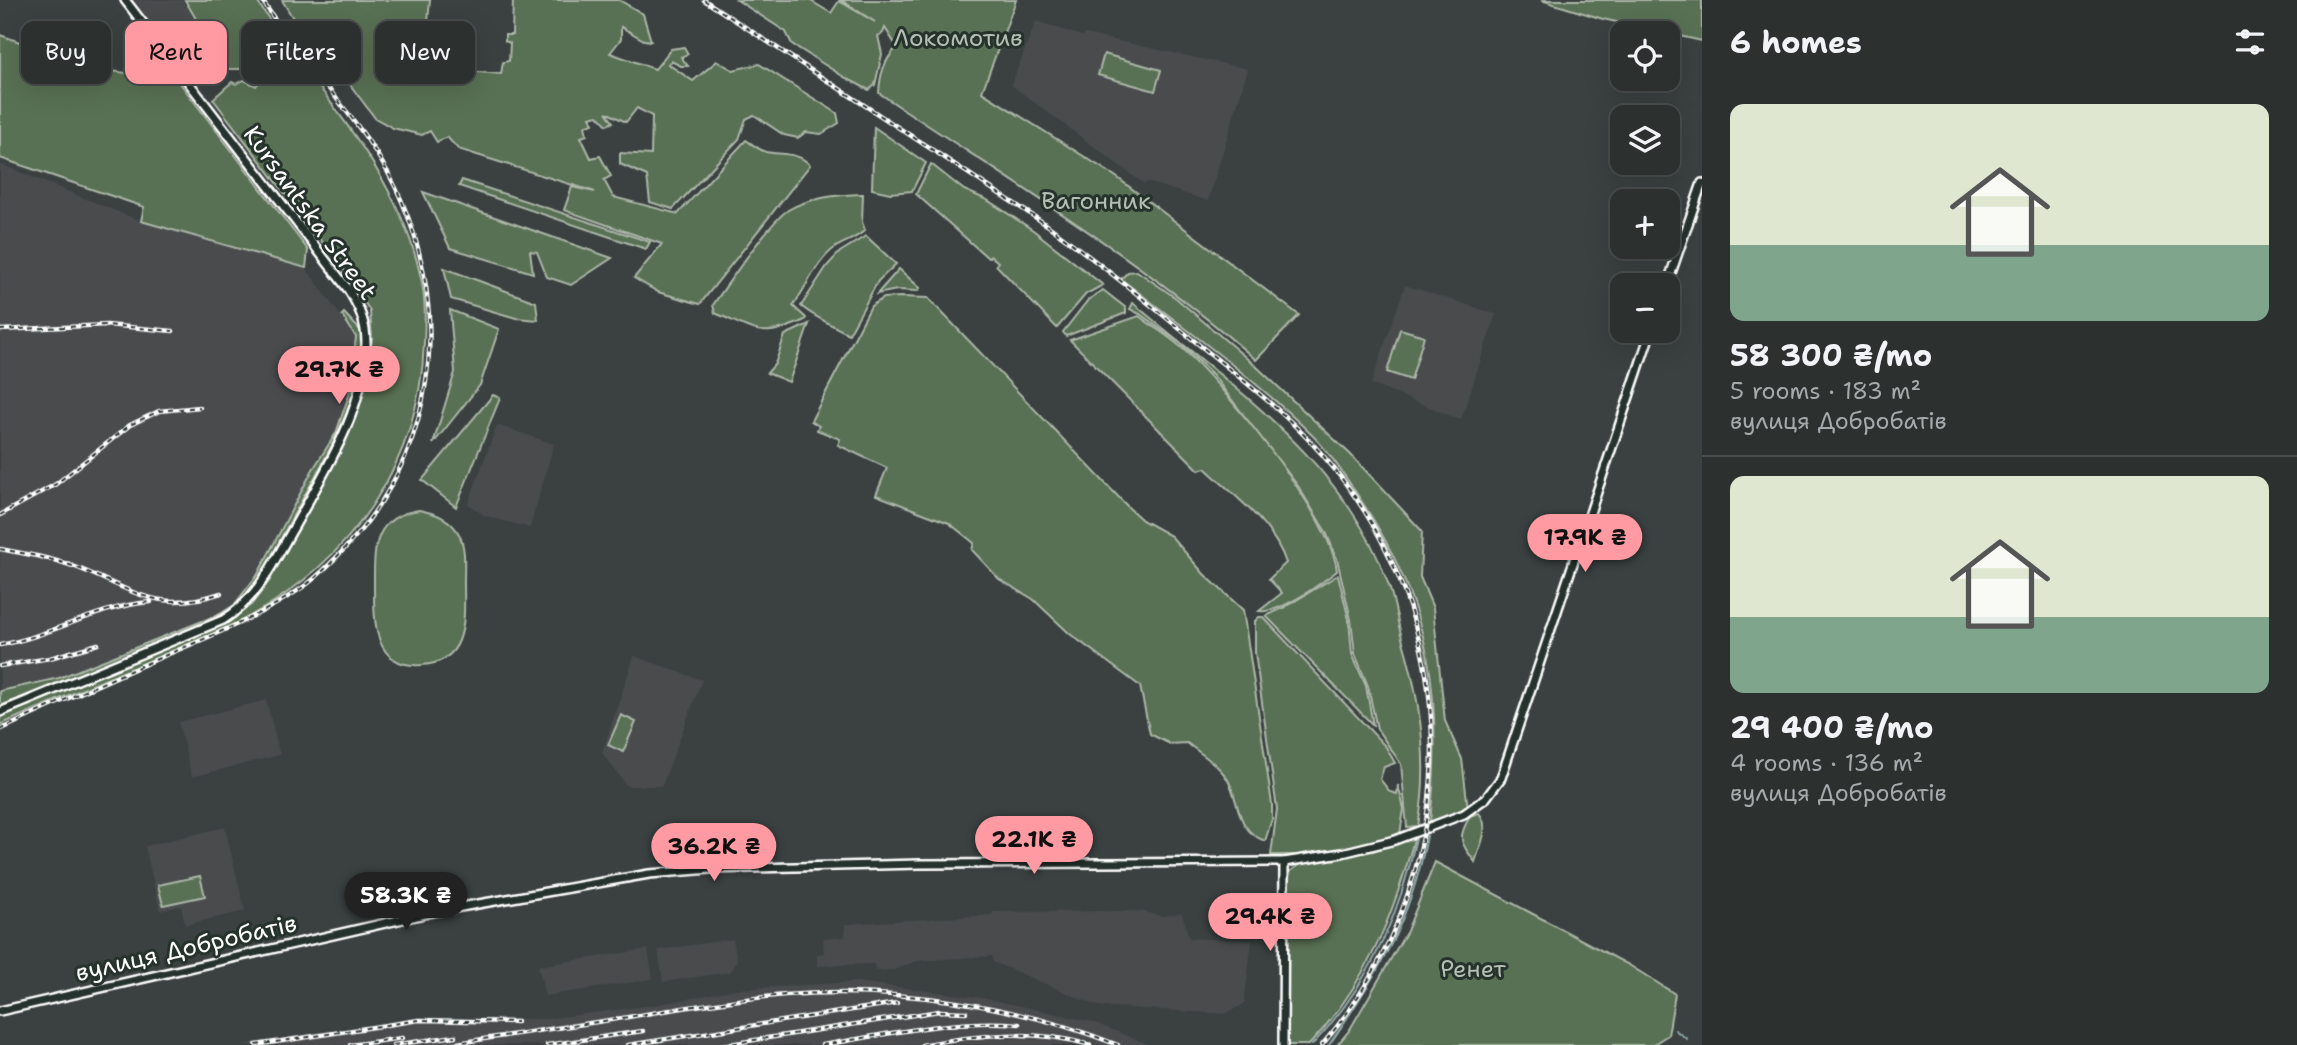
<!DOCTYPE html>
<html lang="en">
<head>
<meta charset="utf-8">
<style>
  body { margin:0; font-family:"Shantell Sans",sans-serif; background:#343938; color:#f1f3f6; height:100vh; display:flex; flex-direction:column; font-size:26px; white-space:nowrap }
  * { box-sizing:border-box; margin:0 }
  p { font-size:23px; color:#a6a9ab }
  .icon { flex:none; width:38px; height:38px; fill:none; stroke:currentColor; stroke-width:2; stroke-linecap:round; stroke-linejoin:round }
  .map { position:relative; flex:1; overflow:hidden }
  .sheet { display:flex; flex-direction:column; background:#2c3130; width:595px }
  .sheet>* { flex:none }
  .top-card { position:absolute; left:21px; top:21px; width:665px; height:63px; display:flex; gap:14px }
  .tools { position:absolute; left:1610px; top:21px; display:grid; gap:14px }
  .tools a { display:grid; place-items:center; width:70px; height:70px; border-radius:14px; background:#2c3130; box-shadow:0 7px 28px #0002,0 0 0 2px #484c4c; font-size:35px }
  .price { position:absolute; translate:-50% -60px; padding:0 16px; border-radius:24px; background:#ff9aa2; color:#111; font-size:23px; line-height:46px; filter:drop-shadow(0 2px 4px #0008) }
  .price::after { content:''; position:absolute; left:50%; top:42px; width:21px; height:16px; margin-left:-10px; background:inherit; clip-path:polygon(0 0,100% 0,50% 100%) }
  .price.current { background:#222; color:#fff }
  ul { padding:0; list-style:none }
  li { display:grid; align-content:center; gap:14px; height:371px; padding:0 28px }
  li+li { border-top:2px solid #484c4c }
  li span { display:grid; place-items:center; height:217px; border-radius:14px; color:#555 }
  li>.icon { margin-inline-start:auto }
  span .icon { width:126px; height:126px; fill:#fffc; stroke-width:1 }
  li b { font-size:30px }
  h2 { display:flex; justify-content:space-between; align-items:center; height:84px; padding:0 28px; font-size:30px }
  .chip { padding:0 24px; border-radius:14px; background:#2c3130; box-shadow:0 7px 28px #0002,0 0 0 2px #484c4c; font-size:24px; line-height:63px }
  .chip.current { background:#ff9aa2; color:#111 }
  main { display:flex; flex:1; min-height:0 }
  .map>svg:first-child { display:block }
  .built { fill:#484b4e }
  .green { fill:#596f53; stroke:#acb7a9; stroke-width:2 }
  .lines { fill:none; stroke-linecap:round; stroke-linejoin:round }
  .stream { stroke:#91a7a7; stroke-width:2 }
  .secondary-casing { stroke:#fff; stroke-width:12 }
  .secondary { stroke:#26332d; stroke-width:7 }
  .rail-casing { stroke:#fff; stroke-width:4.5 }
  .rail { stroke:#26332d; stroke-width:2; stroke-dasharray:5; stroke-linecap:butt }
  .labels { text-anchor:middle; stroke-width:6; stroke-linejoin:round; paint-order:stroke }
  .park-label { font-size:24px; fill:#b4beb2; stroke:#26332d }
  .street-label { font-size:24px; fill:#fff; stroke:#26332d }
</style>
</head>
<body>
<main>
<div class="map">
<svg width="1702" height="1045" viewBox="0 0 1702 1045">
  <rect width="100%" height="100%" fill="#3a4140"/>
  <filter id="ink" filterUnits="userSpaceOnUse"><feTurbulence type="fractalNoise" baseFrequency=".0143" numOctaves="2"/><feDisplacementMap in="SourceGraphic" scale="14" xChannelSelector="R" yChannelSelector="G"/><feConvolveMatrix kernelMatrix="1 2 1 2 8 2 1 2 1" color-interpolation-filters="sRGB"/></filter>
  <g filter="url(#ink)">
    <!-- built -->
    <g class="built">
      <path d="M129,0H183L214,51L154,29Z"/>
      <path d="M1036,21L1082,36L1086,34L1248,69L1208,201L1148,182L1144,184L1011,85Z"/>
      <path d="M0,164L141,221L306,268L356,337L349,395L336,433L312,471L258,574L234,605L220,614L59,678L0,691Z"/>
      <path d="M1405,285L1496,314L1461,420L1371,384Z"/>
      <path d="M497,425L554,444L530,528L485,516L468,504Z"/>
      <path d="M634,656L702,680L662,786H627L602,753Z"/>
      <path d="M266,700L280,755L192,777L178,722Z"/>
      <path d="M225,827L245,911L185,925L181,906L160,911L145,846Z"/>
      <path d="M1141,911L1162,916L1182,913L1189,938L1252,941L1244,1004L1225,1014L1098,1006L993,962L992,956L917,961L895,970L875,971L874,964L817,966V954L824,953L823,938L845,937V924L992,915L993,912Z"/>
      <path d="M733,939L737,960L730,972L663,982L658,950Z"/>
      <path d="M648,949L653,979L545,996L538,966Z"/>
      <path d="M857,982L984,998L1093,1022L1150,1045H240L419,1017L545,1019L661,1004L736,989Z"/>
    </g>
    <!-- green -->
    <g class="green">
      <path d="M185,0H256L298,61L274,63L267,69H225Z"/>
      <path d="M282,0H430L427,32L455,70L501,74L503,62L509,61L510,43L505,41V35H512L513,0H619L643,14L651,41L644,40L621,27V39L610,53L655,69L671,49L684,47L688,54L681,57L688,66H681L671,61L668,64L693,81L717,61L733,70L759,64L837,113L839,123L821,134L806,132L798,138L784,135L754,115L746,119L739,139L673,209L650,202L647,176L620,164V153L651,155L652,116L637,108L626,122L606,112L613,122L607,125L598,115L590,117L593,123L585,126L587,135L581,137L591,158L600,156L611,176L604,180L613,197L678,214L746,140C752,144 759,150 766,152C782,155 799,152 810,165L700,304L658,292L634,278L662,244L564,210L572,187L595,192L458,149L447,137L437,142L430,131L422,135L393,128L375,118L336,66L314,46L297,25Z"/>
      <path d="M737,0H809L831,13L839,1L875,22L841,0H1016L982,92L1115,176L1299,315L1256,360C1140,258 1007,179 879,93C880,74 884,61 897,47L885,28L883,33L878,36L882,54L875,85L869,90L844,77L792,44L786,32Z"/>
      <path d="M1541,0H1702V41L1603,19Z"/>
      <path d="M0,35L96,69L126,73L156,52L308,250L306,268L141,221L144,207L0,158Z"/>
      <path d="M1104,54L1161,70L1155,91L1098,75Z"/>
      <path d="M305,68C353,131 403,196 420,274C426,297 425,319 424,343C420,463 352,560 247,618C224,631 198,639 175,650C116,675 58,699 0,725V717L227,622L252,604L270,580L335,462L349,433L366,379L372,339L370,311L341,265L337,250L323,243L213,99L232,82L236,84L244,80L256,86L259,82L279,81Z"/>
      <path d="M874,127L926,163L912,191L890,193L872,189Z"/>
      <path d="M931,164L964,190L987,200L1033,230L1103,285L1086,294L1057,328L996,265L998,262L991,256L988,258L916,194Z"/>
      <path d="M462,180L650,242L646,249L459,186Z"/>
      <path d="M423,192L612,258L571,285L547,277L537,252L530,251L533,273L450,248Z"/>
      <path d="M863,194L862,222L865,230C856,239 846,241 836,247C817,260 806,288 793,306L806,318L805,320C760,340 758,331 715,313L713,305C727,285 770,221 788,210C810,197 839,195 863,194Z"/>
      <path d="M866,236L896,264L878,281L849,334C835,327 811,315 801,306L827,266L840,252Z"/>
      <path d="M444,268L536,302L538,320L516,318L451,299Z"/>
      <path d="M899,269L920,288L918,291L897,290L877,294Z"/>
      <path d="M1137,271L1176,298L1257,367L1350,454L1422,531L1420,577L1433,608L1445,721L1462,759L1468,809L1430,822C1443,699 1432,607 1362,502C1348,480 1333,457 1315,438C1257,380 1186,329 1121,279L1128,272Z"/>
      <path d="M1103,290L1126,308V313L1066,336L1063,332L1088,300Z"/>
      <path d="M900,297L928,298L1129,508L1142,520L1171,536L1204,574L1243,610L1272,804V819L1265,841C1238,831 1240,808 1230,784C1223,767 1201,754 1187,743L1170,744L1150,734L1140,686L1070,634L1033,599L999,579L972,550L974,543L949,523L876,495L887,468L838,445L840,439L817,430L819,426L811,421L871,306L884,298Z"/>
      <path d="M1133,303C1229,385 1346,461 1389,586C1395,603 1397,621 1402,638C1420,698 1430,763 1418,826L1407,827L1401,764L1377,729L1368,686L1355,654L1351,620L1337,559L1326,532L1298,486L1212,374L1181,344L1140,314L1130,309Z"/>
      <path d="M450,310L499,329L480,385L433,444L455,372Z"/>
      <path d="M344,313L361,331C364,397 329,452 298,507C283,534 269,561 254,589L245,599L225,615L0,706V691L59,678L220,614L234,605L258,574L312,471L336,433L349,395L356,337L342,315Z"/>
      <path d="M1139,316C1153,327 1169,336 1182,348C1225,387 1331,516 1337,571C1319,585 1281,614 1259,611L1282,593L1269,579L1286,563C1273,523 1234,496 1205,468L1199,470L1070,340Z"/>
      <path d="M809,324L789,382L767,373L775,364L785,335Z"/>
      <path d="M1400,329L1424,336L1411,380L1387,372Z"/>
      <path d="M493,395L500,398L456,507L422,480Z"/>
      <path d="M419,510C435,513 450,518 459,534C466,548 464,566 464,581C464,615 470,662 422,665C373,669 374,621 374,587C374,549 372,517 419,510Z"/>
      <path d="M1338,575L1349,620L1352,654L1366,686L1373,725L1266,616L1283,608Z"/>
      <path d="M1259,617H1263L1386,747L1395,763L1384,767L1380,779L1390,792L1397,794L1398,785L1404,809L1400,834L1393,839L1321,855H1271L1277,809L1255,653V621Z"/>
      <path d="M621,715L636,722L623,752L608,745Z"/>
      <path d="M1479,813C1491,827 1480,846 1475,862C1460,841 1457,839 1470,816Z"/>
      <path d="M1415,836C1393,917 1367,983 1309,1045H1286L1287,883L1291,871L1301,864L1373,851Z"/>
      <path d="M1435,862L1629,965L1675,994L1668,1035L1652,1045H1337L1349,1031L1407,931Z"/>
      <path d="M200,876L205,896L163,905L158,885Z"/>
    </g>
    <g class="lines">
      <!-- stream -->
      <g class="stream">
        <path d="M1675,1030L1687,1039"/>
        <path d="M1312,1045C1367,988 1400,915 1416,838"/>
        <path d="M1329,1045C1377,975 1411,921 1427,836"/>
      </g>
      <!-- secondary casing -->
      <g class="secondary-casing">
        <g id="secondary">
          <path d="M1667,285L1702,183"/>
          <path d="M0,712L223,620C258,599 274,561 294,527C325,471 365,410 366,343C366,322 359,306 347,288L125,0"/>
          <path d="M0,1011L438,911L649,874L710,869L920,864L1284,862L1342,853L1395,840L1464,814L1486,798L1501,778L1651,331"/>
          <path d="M1283,1045L1284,862"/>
        </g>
      </g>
      <!-- secondary -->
      <use href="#secondary" class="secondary"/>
      <!-- rail casing -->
      <g class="rail-casing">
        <g id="rail">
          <path d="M704,0L1047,225C1097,261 1145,300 1192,339C1243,380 1295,419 1336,471C1471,641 1461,882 1322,1045"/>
          <path d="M0,330L107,325L173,331"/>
          <path d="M0,515L56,484L130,425L159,411L200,407"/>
          <path d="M0,549C27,554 52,558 78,568C133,590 157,614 221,593"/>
          <path d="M0,645C52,636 97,606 151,602"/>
          <path d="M0,666L50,658L98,644"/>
          <path d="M0,730C54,704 109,680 164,656C213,635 262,616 306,585C321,574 335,559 348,545C434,451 451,321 403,204C372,127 305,69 262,0"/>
          <path d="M256,1045L419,1020L517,1022"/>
          <path d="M350,1045L402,1038"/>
          <path d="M393,1045L455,1036"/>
          <path d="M444,1045C501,1036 559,1028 617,1019C673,1009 728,1000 785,995C897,987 1014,1004 1118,1045"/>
          <path d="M547,1045L643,1031"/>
          <path d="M628,1045L897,1003"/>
          <path d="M723,1045L939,1011L966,1012"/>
          <path d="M822,1045C886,1035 954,1018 1019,1024"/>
          <path d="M922,1045C978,1034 1035,1029 1090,1045"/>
        </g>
      </g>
      <!-- rail -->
      <use href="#rail" class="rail"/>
    </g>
  </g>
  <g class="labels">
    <!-- park labels -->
    <g class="park-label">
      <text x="958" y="46">Локомотив</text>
      <text x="1096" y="209">Вагонник</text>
      <text x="1473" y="977">Ренет</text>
    </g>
    <!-- street labels -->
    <g class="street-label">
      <text transform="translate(310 213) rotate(54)" y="8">Kursantska Street</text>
      <text transform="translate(186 948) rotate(-13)" y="8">вулиця Добробатів</text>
    </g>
  </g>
</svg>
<div class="tools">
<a><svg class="icon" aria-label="locate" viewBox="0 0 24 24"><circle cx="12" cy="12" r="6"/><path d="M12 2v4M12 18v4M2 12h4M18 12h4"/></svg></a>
<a><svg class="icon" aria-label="layers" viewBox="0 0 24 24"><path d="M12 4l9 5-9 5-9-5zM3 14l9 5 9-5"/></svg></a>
<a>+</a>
<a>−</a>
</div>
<b class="price" style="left:339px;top:406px">29.7K ₴</b>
<b class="price" style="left:1585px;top:574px">17.9K ₴</b>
<b class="price" style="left:1034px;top:876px">22.1K ₴</b>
<b class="price" style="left:714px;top:883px">36.2K ₴</b>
<b class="price current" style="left:406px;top:932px">58.3K ₴</b>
<b class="price" style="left:1270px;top:953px">29.4K ₴</b>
<div class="top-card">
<a class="chip">Buy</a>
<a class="chip current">Rent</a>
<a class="chip">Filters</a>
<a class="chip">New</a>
</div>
</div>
<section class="sheet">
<h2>6 homes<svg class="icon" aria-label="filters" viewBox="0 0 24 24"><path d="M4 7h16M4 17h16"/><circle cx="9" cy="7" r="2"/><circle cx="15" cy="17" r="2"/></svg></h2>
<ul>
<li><span style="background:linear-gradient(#dfe7d0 65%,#7fa58c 0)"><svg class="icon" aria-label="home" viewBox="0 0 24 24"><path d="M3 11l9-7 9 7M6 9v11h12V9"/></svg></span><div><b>58 300 ₴/mo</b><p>5 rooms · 183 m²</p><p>вулиця Добробатів</p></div></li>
<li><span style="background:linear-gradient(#dfe7d0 65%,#7fa58c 0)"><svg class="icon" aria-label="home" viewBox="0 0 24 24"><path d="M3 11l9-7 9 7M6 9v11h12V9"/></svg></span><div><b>29 400 ₴/mo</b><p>4 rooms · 136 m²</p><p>вулиця Добробатів</p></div></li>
</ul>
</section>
</main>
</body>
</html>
